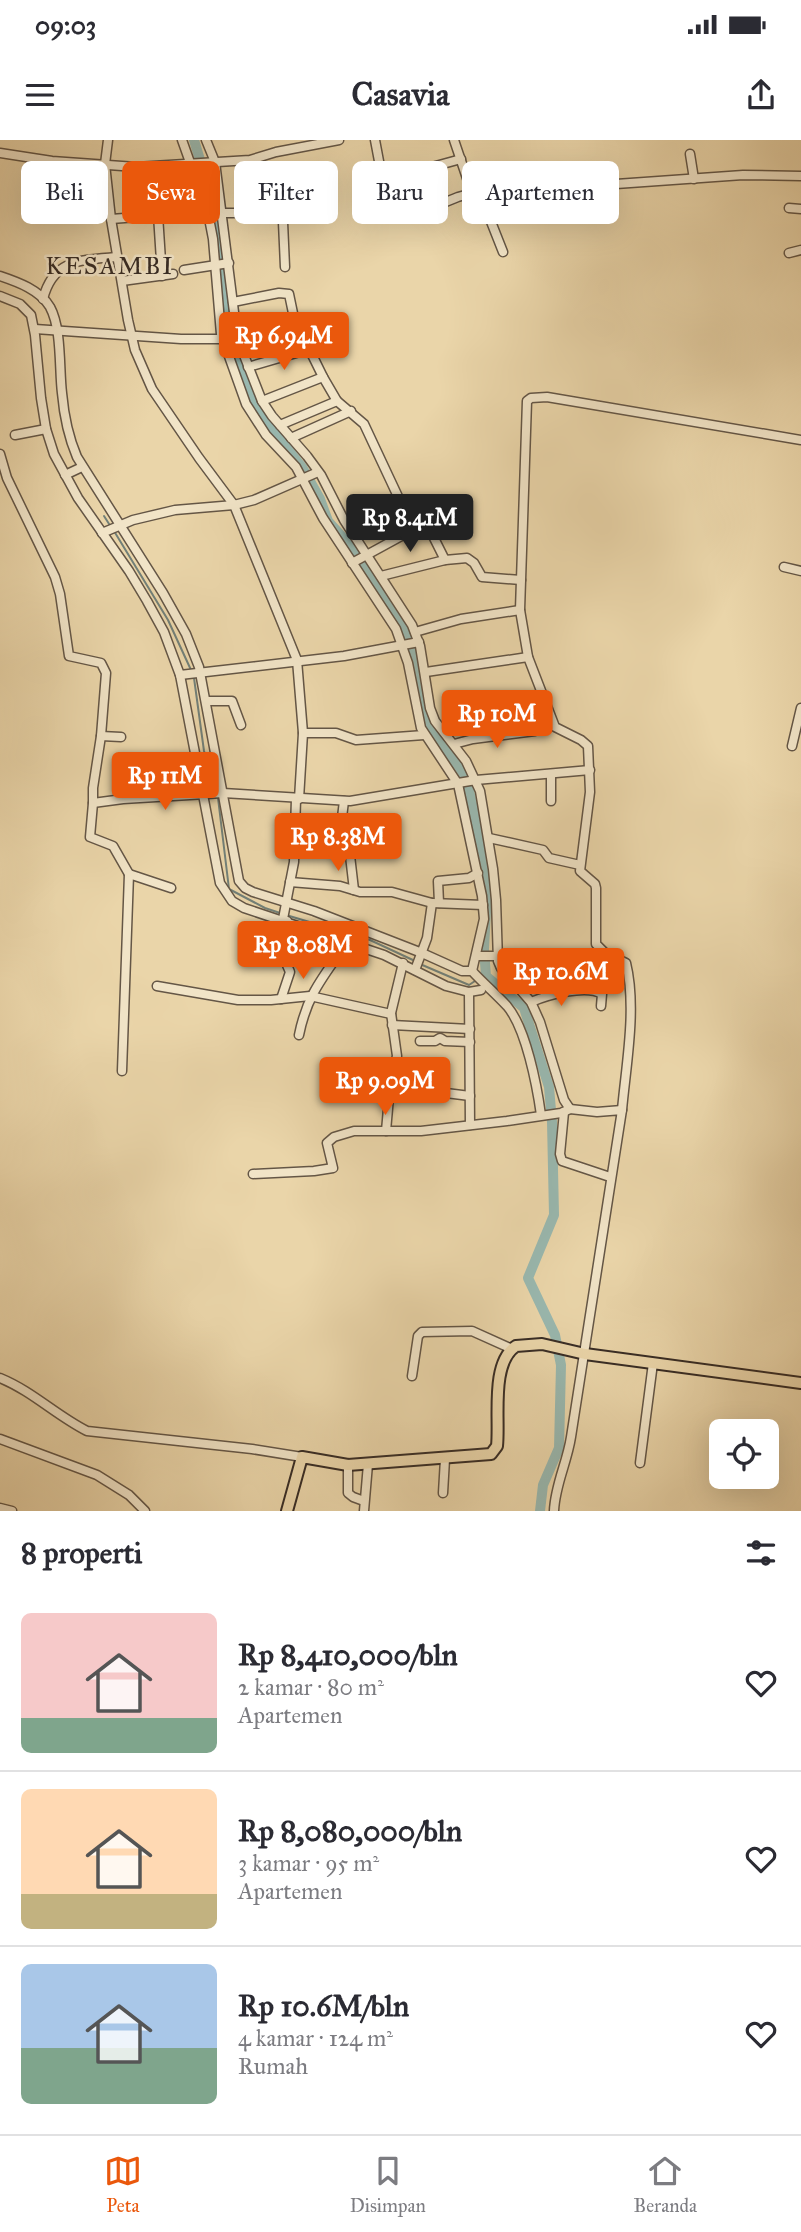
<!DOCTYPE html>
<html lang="id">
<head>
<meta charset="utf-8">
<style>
  body { margin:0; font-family:"IM FELL Great Primer",serif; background:#f2f2f3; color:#2b2b33; height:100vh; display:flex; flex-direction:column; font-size:26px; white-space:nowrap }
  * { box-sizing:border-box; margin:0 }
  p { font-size:23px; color:#7c7c81 }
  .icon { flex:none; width:38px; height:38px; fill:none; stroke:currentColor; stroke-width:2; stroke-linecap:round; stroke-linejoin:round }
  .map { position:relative; height:1371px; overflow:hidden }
  .sheet { display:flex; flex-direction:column; background:#fff; flex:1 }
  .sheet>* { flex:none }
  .top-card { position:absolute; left:21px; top:21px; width:760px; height:63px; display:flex; gap:14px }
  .buttons { position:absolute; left:709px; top:1279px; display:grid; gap:14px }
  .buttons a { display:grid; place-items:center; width:70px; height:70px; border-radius:10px; background:#fff; box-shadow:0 7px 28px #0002; font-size:35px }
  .price { position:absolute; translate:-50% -60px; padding:0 16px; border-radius:7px; background:#ea580c; color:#fff; font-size:23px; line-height:46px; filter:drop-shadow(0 2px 4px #0008) }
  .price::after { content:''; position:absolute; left:50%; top:42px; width:21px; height:16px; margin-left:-10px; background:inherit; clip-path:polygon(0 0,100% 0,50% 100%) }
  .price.active { background:#222; color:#fff }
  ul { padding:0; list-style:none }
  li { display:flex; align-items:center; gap:21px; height:175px; padding:0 21px }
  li+li { border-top:2px solid #e1e1e2 }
  li span { display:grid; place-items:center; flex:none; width:196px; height:140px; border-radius:10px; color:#555 }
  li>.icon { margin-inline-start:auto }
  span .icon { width:84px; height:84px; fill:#fffc; stroke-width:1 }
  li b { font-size:30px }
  h2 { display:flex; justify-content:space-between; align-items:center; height:84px; padding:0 21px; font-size:30px }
  .tag { padding:0 24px; border-radius:10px; background:#fff; box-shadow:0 7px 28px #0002; font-size:24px; line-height:63px }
  .tag.active { background:#ea580c; color:#fff }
  .status { display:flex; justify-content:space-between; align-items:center; height:49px; padding:0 35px; background:#fff; direction:ltr }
  .status svg { height:19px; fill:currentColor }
  header { display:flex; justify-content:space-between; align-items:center; height:91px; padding:0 21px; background:#fff; font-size:32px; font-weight:800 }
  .dock { display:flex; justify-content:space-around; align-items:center; height:98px; border-top:2px solid #e1e1e2; background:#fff; font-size:19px; color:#7c7c81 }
  .dock a { display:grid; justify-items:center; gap:4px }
  .dock .active { color:#ea580c }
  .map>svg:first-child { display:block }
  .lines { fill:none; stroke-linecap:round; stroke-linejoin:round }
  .stream { stroke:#728078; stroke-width:2 }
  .river { stroke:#99b8af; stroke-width:10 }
  .minor-casing { stroke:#645646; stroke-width:11 }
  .major-casing { stroke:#372c25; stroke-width:14 }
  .minor { stroke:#f1e4c7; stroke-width:8 }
  .major { stroke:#ead5a9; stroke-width:10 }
  .labels { text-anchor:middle; stroke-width:5; stroke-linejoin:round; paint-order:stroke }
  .quarter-label { font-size:24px; letter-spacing:2px; fill:#372c25; stroke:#f1e4c7 }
</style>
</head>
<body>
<div class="status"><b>09:03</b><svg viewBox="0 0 49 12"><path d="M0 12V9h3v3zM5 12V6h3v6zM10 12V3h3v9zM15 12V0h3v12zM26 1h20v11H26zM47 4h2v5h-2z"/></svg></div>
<header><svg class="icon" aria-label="menu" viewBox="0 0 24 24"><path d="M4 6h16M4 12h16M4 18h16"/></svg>Casavia<svg class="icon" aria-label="share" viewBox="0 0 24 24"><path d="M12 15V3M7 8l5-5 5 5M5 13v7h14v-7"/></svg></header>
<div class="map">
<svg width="801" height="1371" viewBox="0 0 801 1371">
  <rect width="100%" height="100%" fill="#ead5a9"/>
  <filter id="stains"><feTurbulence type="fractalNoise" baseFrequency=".00286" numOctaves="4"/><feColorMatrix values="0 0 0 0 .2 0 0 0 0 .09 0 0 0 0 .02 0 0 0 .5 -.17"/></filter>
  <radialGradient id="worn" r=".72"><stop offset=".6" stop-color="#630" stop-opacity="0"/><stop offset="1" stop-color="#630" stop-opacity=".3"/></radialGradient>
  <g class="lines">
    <!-- stream -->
    <g class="stream">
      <path d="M104,376L111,387"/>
      <path d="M114,391L168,480L191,530"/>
      <path d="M194,538L204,611L216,649"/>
      <path d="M218,658L229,749L265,768L280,773"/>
      <path d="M286,775L370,800L415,821"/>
      <path d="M420,824L469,845L475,841"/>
    </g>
    <!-- river -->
    <path class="river" d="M194,0L206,40L220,114L225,177L230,205L242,236L270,287L302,327L320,359L328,381L346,401L388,464L405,486L415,515L421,570L429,586L466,637L488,735L484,809L486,836L524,868L549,947L552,982L554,1075L528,1138L555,1195L561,1225L559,1308L543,1345L540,1371"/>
    <!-- minor casing -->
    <g class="minor-casing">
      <g id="minor">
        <path d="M108,0L105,24L111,79L128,180L135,210L152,249L199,318L234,365L297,520L303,593L299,659"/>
        <path d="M182,0L208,73L213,99L221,194L246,264L266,295L296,327L323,378L396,489L408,523L421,588L458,644L482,756L484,779L472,831"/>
        <path d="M206,0L215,22L235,180L242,210L262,261L272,276L307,316L321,335L344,380L412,485L420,506L430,568L435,581L466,621L480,651L493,729L496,760L498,821L501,828L531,862L540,882L564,960L570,969L561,973L507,981L421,991H354L334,997L327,1003L333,1028L314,1031L253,1034"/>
        <path d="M375,0L382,37L421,30L461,19"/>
        <path d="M454,0L472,53L486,69L503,112"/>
        <path d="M0,13L52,21L136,27L250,20L276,12L339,0"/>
        <path d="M690,14L694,39"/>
        <path d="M789,68L801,69"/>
        <path d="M421,72L458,57L504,44H616L743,35L801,36"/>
        <path d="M222,73H256L280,77L283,82L285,127"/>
        <path d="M158,75L162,136"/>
        <path d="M111,79L192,73L206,69"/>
        <path d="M789,113L801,110"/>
        <path d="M184,130L229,123"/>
        <path d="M0,136C18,142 40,150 50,167C62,189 59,229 62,253C64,276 68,296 77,317L163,453L186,494L199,527L239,741L245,748L253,752L314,771L422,813L462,831H472C483,843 496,854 507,866C526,888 537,946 541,975"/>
        <path d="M122,141L173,134"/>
        <path d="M0,156L20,164L31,175L35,195L41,258L46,289L54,314L78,358L129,431L147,461L164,492L180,535L220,743L232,761L244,768L384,815L446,846L469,852L470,985"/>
        <path d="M43,159C53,119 81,120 117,117"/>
        <path d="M233,162L279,153L289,154L294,178L323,237L262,261"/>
        <path d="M35,189L181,199H223L239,195"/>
        <path d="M242,210L261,207L300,191"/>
        <path d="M248,227L310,209"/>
        <path d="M323,237L337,261"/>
        <path d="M280,285L337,261L364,284L401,363L416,388"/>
        <path d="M15,295L46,289"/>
        <path d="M291,298L351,271"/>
        <path d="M0,314L7,338L55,437L60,454L69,516L101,523L106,533L101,596"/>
        <path d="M65,335L82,327"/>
        <path d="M102,393L133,380L175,370L234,365L254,360L318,332"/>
        <path d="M352,423L416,388L422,387L432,394L445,420L467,418L474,423L482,437L521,440"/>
        <path d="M784,427L801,431"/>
        <path d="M381,436L445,420"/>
        <path d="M415,492L461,479L520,470"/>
        <path d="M426,532L528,517"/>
        <path d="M180,535L344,516L419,502"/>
        <path d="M206,561H232L241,585"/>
        <path d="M303,593H336L356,600L424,595"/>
        <path d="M121,597L101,596L93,648V663L123,659L223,653L350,661L476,640L590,630"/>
        <path d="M454,604L473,599L535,591"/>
        <path d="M792,606L801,568"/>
        <path d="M551,634V661"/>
        <path d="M93,663L90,697L113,706L129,734L171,748"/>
        <path d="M489,698L543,710L549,718L580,725"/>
        <path d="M316,701L339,702L349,707L354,750"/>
        <path d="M339,702L344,661"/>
        <path d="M290,742L340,746L360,752H392L432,763L483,765"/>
        <path d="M439,763L438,741L469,738L478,733"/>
        <path d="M283,779L294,722L296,659"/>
        <path d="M476,816H496"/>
        <path d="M403,823L391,873L397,916L390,946L470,956"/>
        <path d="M415,830L427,798L432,763"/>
        <path d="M157,846L238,860H271L310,856L391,874"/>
        <path d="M469,852L481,850"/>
        <path d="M281,859L290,832C279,808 283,806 287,781"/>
        <path d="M531,862C548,855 586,844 602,854L601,866"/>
        <path d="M392,885L470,889"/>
        <path d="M299,895C307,855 323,837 346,804"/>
        <path d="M420,901H435L440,898L445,901L470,902"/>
        <path d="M122,931L129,734"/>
        <path d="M622,970C626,925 637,868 626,823L605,813L596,804V748L595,744L580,731L590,652L588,606L581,600L555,587L528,517L520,470L527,261L531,258L547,257L801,300"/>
        <path d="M564,972L560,1014L562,1021L610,1037"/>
        <path d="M386,991L390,946"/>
        <path d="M412,1236L418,1196L422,1192L472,1191L512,1209"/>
        <path d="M0,1238C32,1251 57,1276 87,1291L252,1309L302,1317"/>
        <path d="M0,1299L97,1335L129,1355L145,1371"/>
        <path d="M640,1323L653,1223"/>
        <path d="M348,1325V1353L353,1357L364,1361"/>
        <path d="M443,1353L445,1319"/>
        <path d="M0,1368L12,1371"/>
        <path d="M364,1371L368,1324"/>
        <path d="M554,1371C555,1345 567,1323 571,1297L622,970L597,972L570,969"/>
      </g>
    </g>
    <!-- major casing -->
    <g class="major-casing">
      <path id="major" d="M287,1371L302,1317L348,1325L491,1314L497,1306C500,1279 490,1223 516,1206L542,1204L585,1214L801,1243"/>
    </g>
    <!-- minor -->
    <use href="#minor" class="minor"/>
    <!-- major -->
    <use href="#major" class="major"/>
  </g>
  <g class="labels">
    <!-- quarter labels -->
    <g class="quarter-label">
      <text x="110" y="134">KESAMBI</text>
    </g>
  </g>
  <rect width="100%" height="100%" filter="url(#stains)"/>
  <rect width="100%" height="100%" fill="url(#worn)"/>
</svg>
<div class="buttons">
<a><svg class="icon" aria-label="locate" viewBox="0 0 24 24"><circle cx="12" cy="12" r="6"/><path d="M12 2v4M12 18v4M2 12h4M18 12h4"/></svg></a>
</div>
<b class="price" style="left:284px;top:232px">Rp 6.94M</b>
<b class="price active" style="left:410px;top:414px">Rp 8.41M</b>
<b class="price" style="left:497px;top:610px">Rp 10M</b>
<b class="price" style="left:165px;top:672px">Rp 11M</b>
<b class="price" style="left:338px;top:733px">Rp 8.38M</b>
<b class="price" style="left:303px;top:841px">Rp 8.08M</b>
<b class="price" style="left:561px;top:868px">Rp 10.6M</b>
<b class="price" style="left:385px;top:977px">Rp 9.09M</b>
<div class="top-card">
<a class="tag">Beli</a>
<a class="tag active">Sewa</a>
<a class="tag">Filter</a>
<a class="tag">Baru</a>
<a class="tag">Apartemen</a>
</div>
</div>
<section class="sheet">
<h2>8 properti<svg class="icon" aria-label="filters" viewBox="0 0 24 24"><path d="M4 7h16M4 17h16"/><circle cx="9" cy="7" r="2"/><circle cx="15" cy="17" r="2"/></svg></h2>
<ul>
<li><span style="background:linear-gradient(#f6c9c9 75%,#7fa58c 0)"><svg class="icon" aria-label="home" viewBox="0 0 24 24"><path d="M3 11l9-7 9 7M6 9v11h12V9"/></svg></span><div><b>Rp 8,410,000/bln</b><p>2 kamar · 80 m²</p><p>Apartemen</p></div><svg class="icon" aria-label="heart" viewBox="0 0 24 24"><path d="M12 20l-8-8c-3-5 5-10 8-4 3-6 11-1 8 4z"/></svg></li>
<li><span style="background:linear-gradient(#ffd9b3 75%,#c2b280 0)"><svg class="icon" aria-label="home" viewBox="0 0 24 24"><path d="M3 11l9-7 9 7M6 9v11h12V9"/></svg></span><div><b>Rp 8,080,000/bln</b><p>3 kamar · 95 m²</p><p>Apartemen</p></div><svg class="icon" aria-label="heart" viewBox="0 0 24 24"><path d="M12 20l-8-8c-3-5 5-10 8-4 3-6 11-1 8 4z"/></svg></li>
<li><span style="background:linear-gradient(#a9c7e8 60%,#7fa58c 0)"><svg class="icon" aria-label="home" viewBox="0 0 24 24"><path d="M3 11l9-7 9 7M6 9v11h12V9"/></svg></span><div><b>Rp 10.6M/bln</b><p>4 kamar · 124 m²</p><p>Rumah</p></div><svg class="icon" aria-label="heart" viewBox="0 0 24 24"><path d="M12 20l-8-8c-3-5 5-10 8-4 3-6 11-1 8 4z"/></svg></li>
</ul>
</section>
<nav class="dock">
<a class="active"><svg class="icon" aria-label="map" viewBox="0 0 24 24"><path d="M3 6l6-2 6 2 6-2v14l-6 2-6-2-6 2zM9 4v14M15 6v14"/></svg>Peta</a>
<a><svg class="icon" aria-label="saved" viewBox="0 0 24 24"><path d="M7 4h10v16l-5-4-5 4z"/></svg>Disimpan</a>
<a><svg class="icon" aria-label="home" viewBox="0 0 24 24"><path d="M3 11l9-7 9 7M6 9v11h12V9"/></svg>Beranda</a>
</nav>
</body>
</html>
